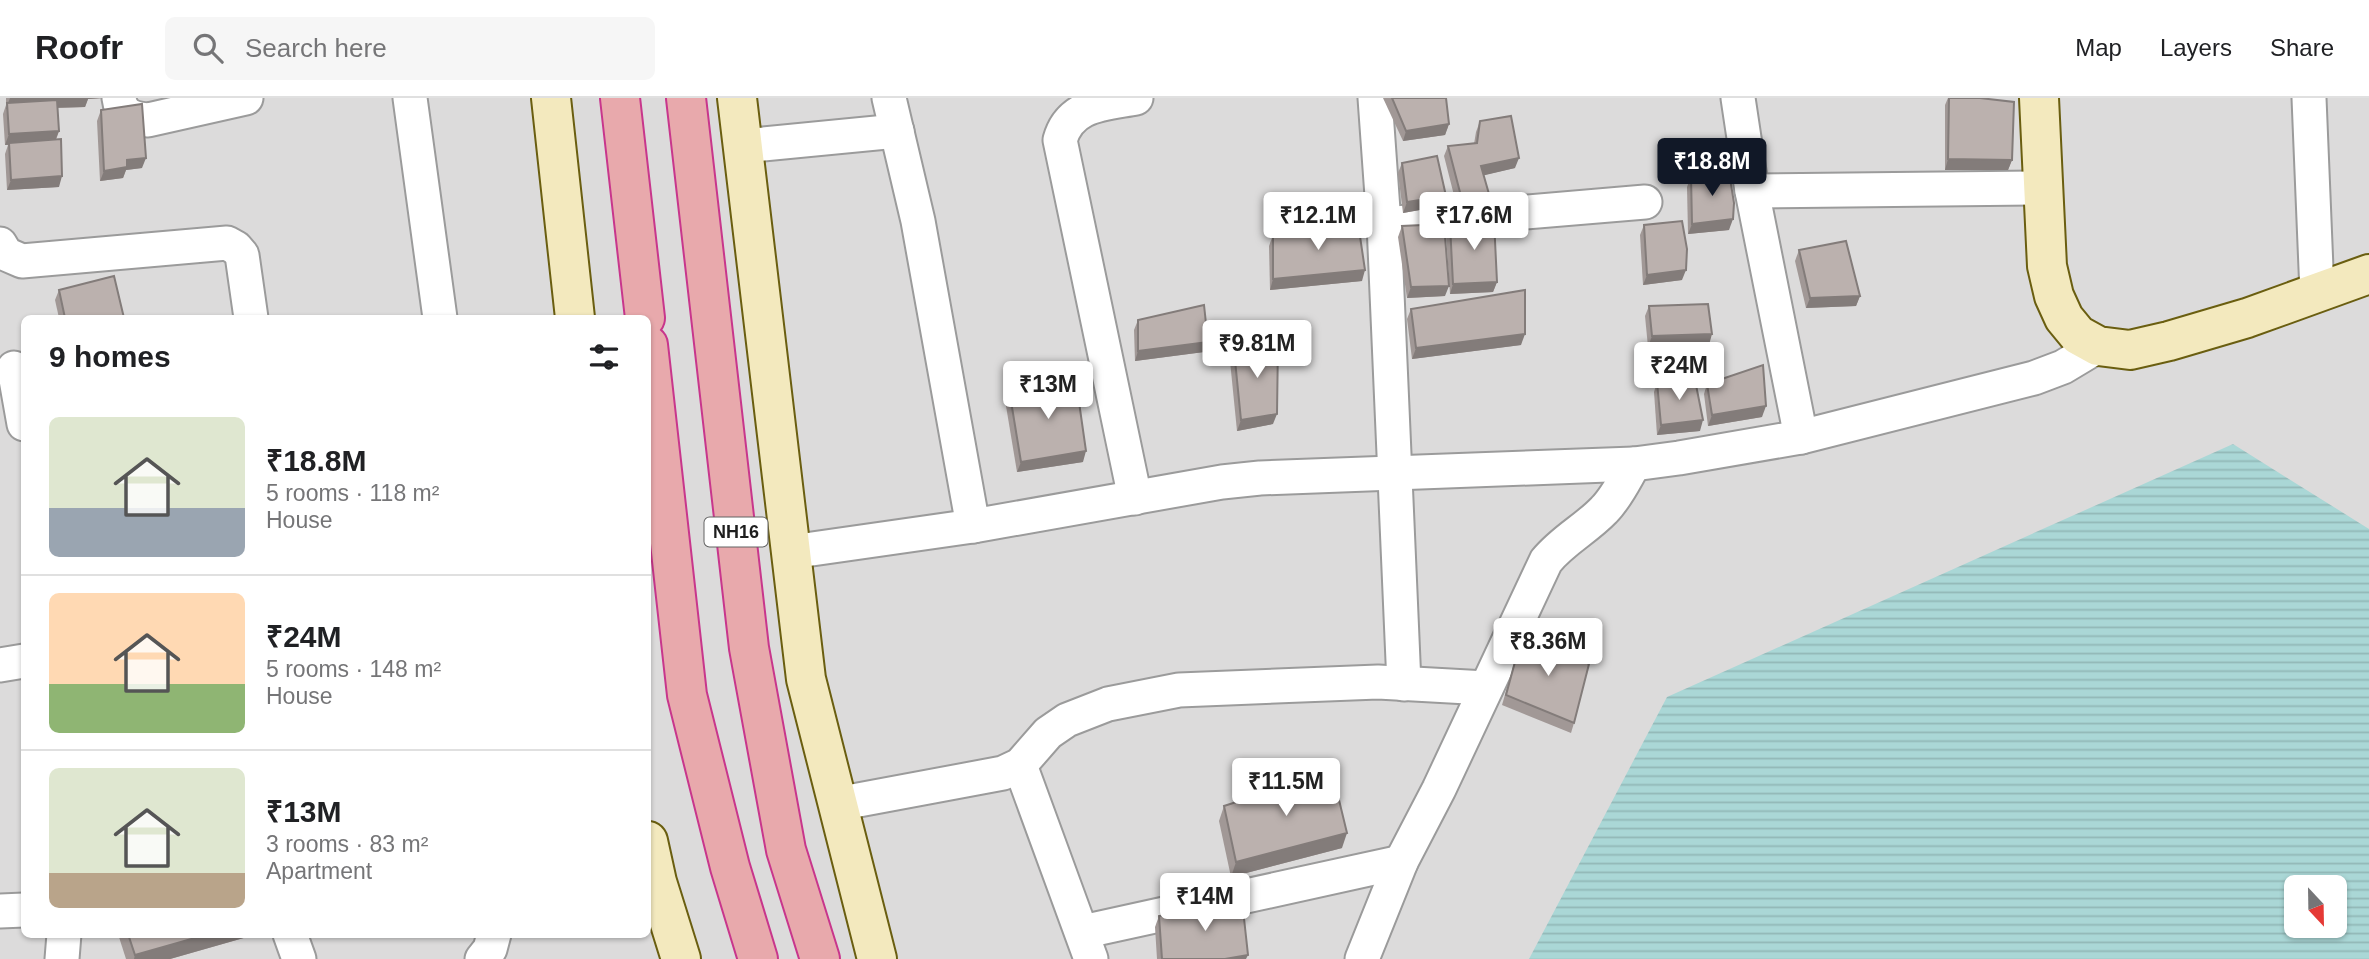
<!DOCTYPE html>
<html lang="en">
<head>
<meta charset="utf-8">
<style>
  body { margin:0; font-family:Arial,sans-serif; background:#f6f6f6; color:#202124; height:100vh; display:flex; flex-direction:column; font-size:26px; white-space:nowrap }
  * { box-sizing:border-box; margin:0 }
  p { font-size:23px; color:#757577 }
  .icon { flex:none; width:38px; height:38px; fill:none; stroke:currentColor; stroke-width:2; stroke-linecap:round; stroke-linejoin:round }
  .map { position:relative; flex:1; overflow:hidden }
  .panel { position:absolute; left:21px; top:217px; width:630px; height:623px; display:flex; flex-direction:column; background:#fff; border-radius:10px; box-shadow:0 2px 5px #0004 }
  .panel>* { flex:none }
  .needle { width:46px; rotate:158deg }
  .buttons { position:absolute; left:2284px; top:777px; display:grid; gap:14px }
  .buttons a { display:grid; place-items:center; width:63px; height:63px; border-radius:10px; background:#fff; box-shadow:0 2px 5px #0004; font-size:35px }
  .price { position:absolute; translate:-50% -60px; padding:0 16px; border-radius:7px; background:#fff; color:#222; font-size:23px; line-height:46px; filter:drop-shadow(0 2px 4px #0008) }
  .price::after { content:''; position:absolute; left:50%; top:42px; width:21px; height:16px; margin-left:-10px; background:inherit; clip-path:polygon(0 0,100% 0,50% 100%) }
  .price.active { background:#111827; color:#fff }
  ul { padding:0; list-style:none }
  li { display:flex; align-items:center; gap:21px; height:175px; padding:0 28px }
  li+li { border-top:2px solid #e0e0e0 }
  li span { display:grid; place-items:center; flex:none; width:196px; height:140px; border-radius:10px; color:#555 }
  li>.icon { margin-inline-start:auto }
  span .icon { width:84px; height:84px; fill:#fffc; stroke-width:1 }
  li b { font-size:30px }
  h2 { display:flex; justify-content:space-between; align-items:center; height:84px; padding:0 28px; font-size:30px }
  header { display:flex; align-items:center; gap:42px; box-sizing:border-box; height:98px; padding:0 35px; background:#fff; border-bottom:2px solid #e0e0e0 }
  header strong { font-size:33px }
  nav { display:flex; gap:38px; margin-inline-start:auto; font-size:24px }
  .search { width:490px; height:63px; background:#f6f6f6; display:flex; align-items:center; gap:18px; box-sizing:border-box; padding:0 24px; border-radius:10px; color:#757577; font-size:26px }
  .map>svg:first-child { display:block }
  .residential { fill:#dcdbdb; fill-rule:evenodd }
  .water { fill:url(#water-rules); fill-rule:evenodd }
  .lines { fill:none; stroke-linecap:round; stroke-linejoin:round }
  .minor-casing { stroke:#9b9b9b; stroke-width:37 }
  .secondary-casing { stroke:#6a5e10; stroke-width:42 }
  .trunk-casing { stroke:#c8368c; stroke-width:42 }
  .minor { stroke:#fff; stroke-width:33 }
  .secondary { stroke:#f3e9be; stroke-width:38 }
  .trunk { stroke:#e8a9ac; stroke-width:38 }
  .wall { fill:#a19896 }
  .shaded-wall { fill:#837c7a }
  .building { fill:#bbb1ae; stroke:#837c7a; stroke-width:2 }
  .labels { text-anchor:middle; stroke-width:5; stroke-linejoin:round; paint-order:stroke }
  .shield { fill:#fff; stroke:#626262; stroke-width:2 }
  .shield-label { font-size:18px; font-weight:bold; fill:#1e1e1e }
</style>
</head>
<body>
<header>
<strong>Roofr</strong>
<div class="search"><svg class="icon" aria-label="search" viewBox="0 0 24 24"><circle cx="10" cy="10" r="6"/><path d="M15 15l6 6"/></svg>Search here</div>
<nav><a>Map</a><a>Layers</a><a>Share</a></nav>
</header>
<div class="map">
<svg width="2369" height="861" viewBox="0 0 2369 861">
  <defs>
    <pattern id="water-rules" width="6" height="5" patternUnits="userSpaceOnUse" patternTransform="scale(1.75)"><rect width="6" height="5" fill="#aad7d6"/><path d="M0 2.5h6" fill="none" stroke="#92b8b7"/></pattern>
  </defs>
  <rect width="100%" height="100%" fill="#eee9e5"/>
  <!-- residential -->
  <path class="residential" d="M0,0H2369V861H0ZM24,220H648V836H24ZM2296,789H2334V828H2296Z"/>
  <!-- water -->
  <path class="water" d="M2233,346L2369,431V861H1529L1667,599ZM2296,789H2334V828H2296Z"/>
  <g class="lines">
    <!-- minor casing -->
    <g class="minor-casing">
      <g id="minor">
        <path d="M119,0C121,17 133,21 148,22L246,0"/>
        <path d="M410,0L440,220"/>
        <path d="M889,0L918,123L973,428"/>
        <path d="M1375,0L1384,126L1404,586"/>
        <path d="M1738,0L1752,93L1801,339"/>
        <path d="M2309,0L2317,195"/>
        <path d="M743,48L897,33"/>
        <path d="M1752,93L2043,90"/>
        <path d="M1384,126L1645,104"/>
        <path d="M0,146L6,156L22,163L227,145L236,150L242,157L251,220"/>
        <path d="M14,270L24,326"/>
        <path d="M1135,400L1060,42C1070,6 1104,6 1136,0"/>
        <path d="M791,454L973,428L1222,384L1260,380L1634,366L1679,360L1801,339L2034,280L2063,269L2098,248"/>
        <path d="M0,567L24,563"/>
        <path d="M1020,667L1091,861"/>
        <path d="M837,706L1003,675L1020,667L1048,635L1067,622L1108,606L1179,592L1378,584L1486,590"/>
        <path d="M0,813L24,812"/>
        <path d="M1082,834L1401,764"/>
        <path d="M290,836L299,861"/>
        <path d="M62,861L64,836"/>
        <path d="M482,861L490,851L494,836"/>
        <path d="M1362,861L1401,764L1439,691L1546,463C1563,442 1586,431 1604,412C1617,399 1625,381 1634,366"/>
      </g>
    </g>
    <!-- secondary casing -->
    <g class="secondary-casing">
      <g id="secondary">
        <path d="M551,0L575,220"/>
        <path d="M737,0L806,581L877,861"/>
        <path d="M2039,0L2047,168L2054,198L2064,220L2078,237L2098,248L2130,252L2169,243L2247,220L2369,176"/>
        <path d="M648,743L657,784L681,861"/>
      </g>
    </g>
    <!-- trunk casing -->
    <g class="trunk-casing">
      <g id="trunk">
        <path d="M620,0L645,220"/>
        <path d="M686,0L749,550L786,752L820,861"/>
        <path d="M648,247L687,597L730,769L758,861"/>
      </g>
    </g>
    <!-- minor -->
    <use href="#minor" class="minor"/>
    <!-- secondary -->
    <use href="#secondary" class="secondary"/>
    <!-- trunk -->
    <use href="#trunk" class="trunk"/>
  </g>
  <!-- wall -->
  <g class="wall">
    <path d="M6,0H103L88,1L85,9L57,10L59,33L56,42L59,89L7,92L5,56L8,47H5L3,16L6,7Z"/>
    <path d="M1383,0H1446L1449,26L1445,37L1403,43Z"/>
    <path d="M1948,0H1980L2012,62L2008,72H1945V7Z"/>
    <path d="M101,12L142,70L126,72L123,80L100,83L97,23Z"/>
    <path d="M1480,23L1515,70L1484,77L1485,107L1458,113L1444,58L1448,48L1474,46L1476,34Z"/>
    <path d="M1402,65L1446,98L1442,108L1403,115L1398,75Z"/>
    <path d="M1691,78L1729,132L1688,136L1687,89Z"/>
    <path d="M1450,126L1497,184L1493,194L1450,196L1446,136Z"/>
    <path d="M1644,127L1682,182L1643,187L1640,137Z"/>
    <path d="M1402,128L1445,198L1407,200L1398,139Z"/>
    <path d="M1273,137L1362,183L1270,192L1269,148Z"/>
    <path d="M1799,152L1860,198L1856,208L1806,210L1795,163Z"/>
    <path d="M59,192L124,220H59L55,202Z"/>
    <path d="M1649,208L1709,247L1648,249L1645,218Z"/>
    <path d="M1411,211L1521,247L1412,261L1407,221Z"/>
    <path d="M1138,222L1208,244L1204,254L1135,263L1134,232Z"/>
    <path d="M1234,252L1273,326L1237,333L1230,263Z"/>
    <path d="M1657,284L1700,333L1657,337L1654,294Z"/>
    <path d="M1707,286L1762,319L1708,328L1704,296Z"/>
    <path d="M1009,291L1083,364L1017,374L1005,302Z"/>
    <path d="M1524,531L1574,625L1571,635L1502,607Z"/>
    <path d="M1224,708L1342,750L1231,779L1219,723Z"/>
    <path d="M1159,818L1246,861H1157L1155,829Z"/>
    <path d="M118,836H248L247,839L170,861H126Z"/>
  </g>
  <!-- shaded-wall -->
  <g class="shaded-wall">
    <path d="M10,0H103L88,1L85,9L6,11Z"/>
    <path d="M1449,26L1445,37L1403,43L1406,33Z"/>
    <path d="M59,33L55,43L5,47L9,36Z"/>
    <path d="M146,60L142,70L126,72L123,80L100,83L104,73L127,62Z"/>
    <path d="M1519,60L1515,70L1477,79L1481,68Z"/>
    <path d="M1948,61L2012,62L2008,72H1945Z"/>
    <path d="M62,78L59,89L7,92L11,82Z"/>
    <path d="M1489,96L1485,107L1458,113L1462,102Z"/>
    <path d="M1446,98L1442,108L1403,115L1407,104Z"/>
    <path d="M1733,121L1729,132L1688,136L1692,126Z"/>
    <path d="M1365,172L1362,183L1270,192L1273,181Z"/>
    <path d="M1686,172L1682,182L1643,187L1647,177Z"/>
    <path d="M1497,184L1493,194L1450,196L1453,186Z"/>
    <path d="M1449,188L1445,198L1407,200L1411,189Z"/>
    <path d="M1860,198L1856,208L1806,210L1810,200Z"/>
    <path d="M1525,236L1521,247L1412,261L1416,250Z"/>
    <path d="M1712,236L1709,247L1648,249L1652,238Z"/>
    <path d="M1208,244L1204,254L1135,263L1138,253Z"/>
    <path d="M1766,308L1762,319L1708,328L1712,317Z"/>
    <path d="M1277,316L1273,326L1237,333L1241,322Z"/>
    <path d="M1703,322L1700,333L1657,337L1661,327Z"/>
    <path d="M1086,353L1083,364L1017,374L1021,364Z"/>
    <path d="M1347,735L1342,750L1231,779L1236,764Z"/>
    <path d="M209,836H248L247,839L170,861H134L135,857Z"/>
    <path d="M1248,857L1246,861H1225Z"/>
  </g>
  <!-- building -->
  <g class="building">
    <path d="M1392,0H1446L1449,26L1406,33Z"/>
    <path d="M1949,0H1980L2014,4L2012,62L1948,61Z"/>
    <path d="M57,2L59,33L9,36L7,5Z"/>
    <path d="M142,6L146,60L127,62V69L104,73L101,12Z"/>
    <path d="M1511,18L1519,60L1481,68L1489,96L1462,102L1448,48L1477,45L1480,23Z"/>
    <path d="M61,41L62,78L11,82L9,45Z"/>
    <path d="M1437,58L1446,98L1407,104L1402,65Z"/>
    <path d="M1729,74L1734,105L1733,121L1692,126L1691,78Z"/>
    <path d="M1494,122L1497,184L1453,186L1450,126Z"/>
    <path d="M1682,123L1687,151L1686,172L1647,177L1644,127Z"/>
    <path d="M1358,125L1365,172L1273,181V137Z"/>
    <path d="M1444,126L1449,188L1411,189L1402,128Z"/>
    <path d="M1846,143L1860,198L1810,200L1799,152Z"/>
    <path d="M114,178L124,220H65L59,192Z"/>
    <path d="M1525,192V236L1416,250L1411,211Z"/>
    <path d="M1708,206L1712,236L1652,238L1649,208Z"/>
    <path d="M1204,207L1208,244L1138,253V222Z"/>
    <path d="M1278,244L1277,316L1241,322L1234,252Z"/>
    <path d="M1763,267L1766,308L1712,317L1707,286Z"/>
    <path d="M1695,282L1703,322L1661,327L1657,284Z"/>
    <path d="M1076,283L1086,353L1021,364L1009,291Z"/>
    <path d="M1524,531L1589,566L1574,625L1506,597Z"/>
    <path d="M1332,673L1347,735L1236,764L1224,708Z"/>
    <path d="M1242,802L1248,857L1225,861H1162L1159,818Z"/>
    <path d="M128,836H209L135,857Z"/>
  </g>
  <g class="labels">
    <!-- shield labels -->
    <rect class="shield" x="704.5" y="419.5" width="63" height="29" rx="5"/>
    <g class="shield-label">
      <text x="736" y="440">NH16</text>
    </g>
  </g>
</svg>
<div class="buttons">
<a><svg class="needle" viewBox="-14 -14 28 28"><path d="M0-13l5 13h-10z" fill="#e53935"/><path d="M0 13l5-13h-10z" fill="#757577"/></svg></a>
</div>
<b class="price active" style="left:1712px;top:100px">₹18.8M</b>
<b class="price" style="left:1318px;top:154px">₹12.1M</b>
<b class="price" style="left:1474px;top:154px">₹17.6M</b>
<b class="price" style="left:1257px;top:282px">₹9.81M</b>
<b class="price" style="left:1679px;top:304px">₹24M</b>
<b class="price" style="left:1048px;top:323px">₹13M</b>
<b class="price" style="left:1548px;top:580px">₹8.36M</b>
<b class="price" style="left:1286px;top:720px">₹11.5M</b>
<b class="price" style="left:1205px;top:835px">₹14M</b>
<section class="panel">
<h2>9 homes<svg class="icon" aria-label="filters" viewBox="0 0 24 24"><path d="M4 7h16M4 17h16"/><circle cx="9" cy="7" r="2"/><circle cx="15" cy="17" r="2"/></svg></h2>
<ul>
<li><span style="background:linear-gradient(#dfe7d0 65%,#9aa5b1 0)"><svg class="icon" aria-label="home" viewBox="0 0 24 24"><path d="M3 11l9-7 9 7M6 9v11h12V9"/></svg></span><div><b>₹18.8M</b><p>5 rooms · 118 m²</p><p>House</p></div></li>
<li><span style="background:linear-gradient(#ffd9b3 65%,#8fb573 0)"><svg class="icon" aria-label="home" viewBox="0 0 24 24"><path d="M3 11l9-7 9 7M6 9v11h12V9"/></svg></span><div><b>₹24M</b><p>5 rooms · 148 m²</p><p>House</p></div></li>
<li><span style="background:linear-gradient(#dfe7d0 75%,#b9a48a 0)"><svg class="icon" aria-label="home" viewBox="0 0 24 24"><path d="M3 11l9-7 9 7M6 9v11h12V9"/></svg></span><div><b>₹13M</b><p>3 rooms · 83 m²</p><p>Apartment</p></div></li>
</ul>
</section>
</div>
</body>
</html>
